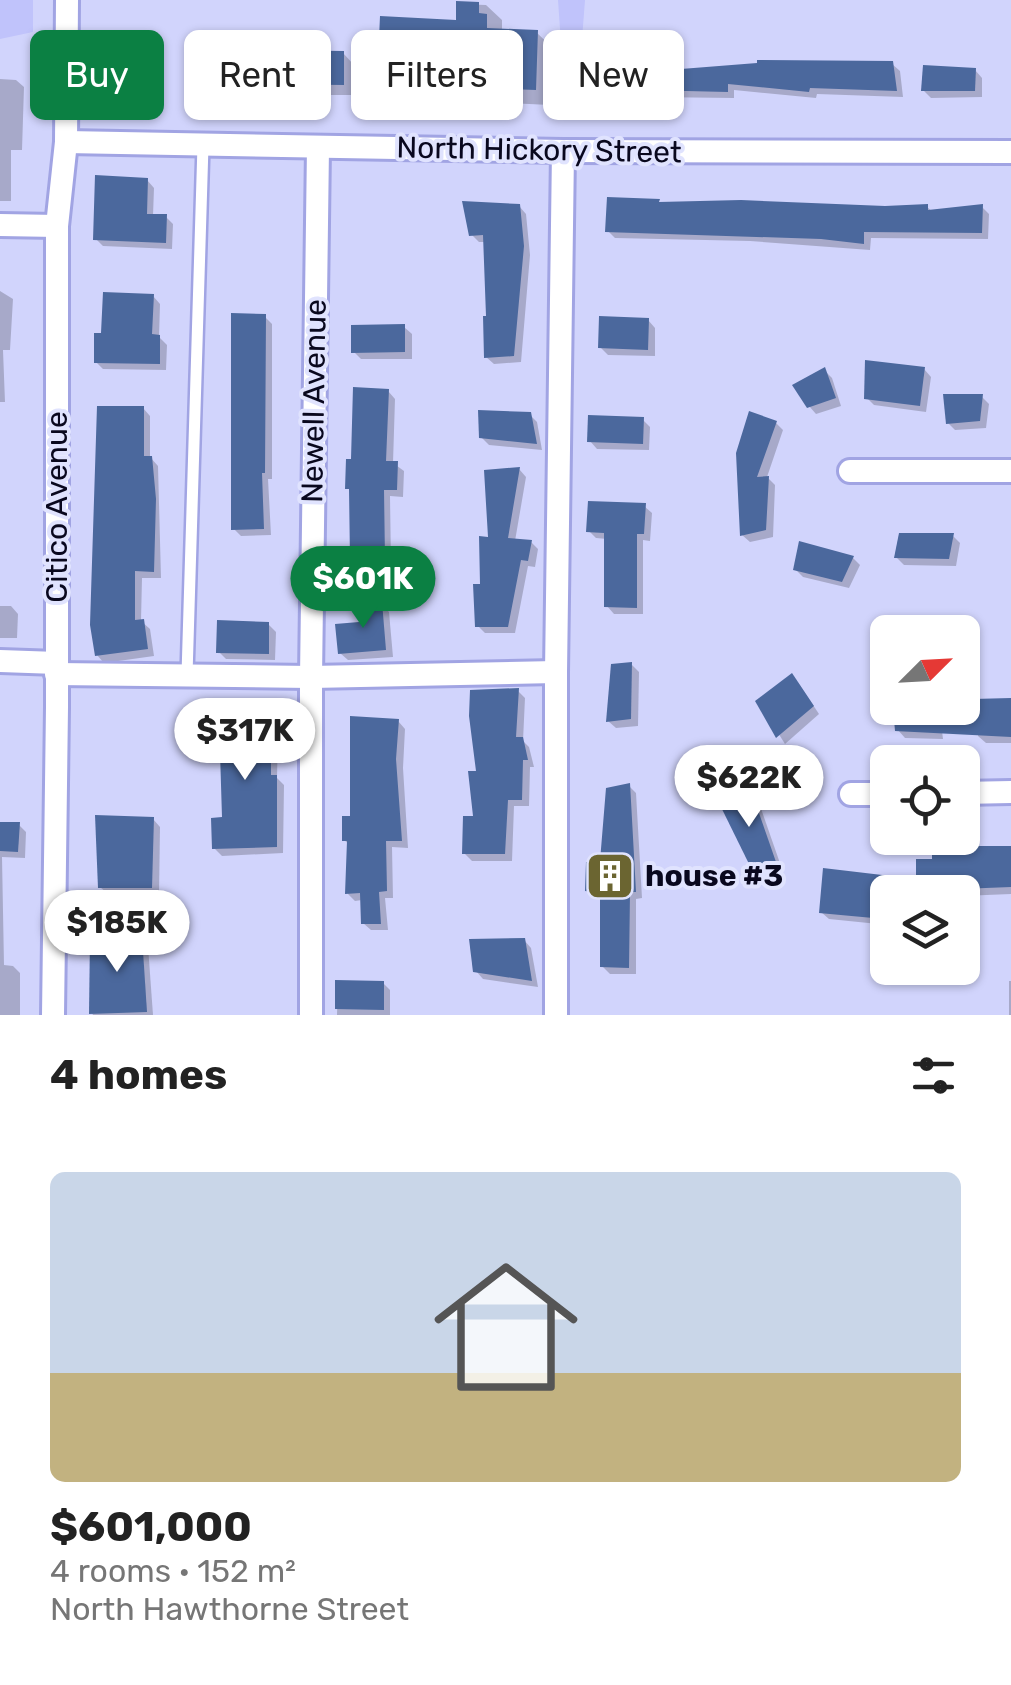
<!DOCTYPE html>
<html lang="en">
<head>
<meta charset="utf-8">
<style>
  body { margin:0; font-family:Rubik,sans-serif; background:#f6f6f6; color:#222; height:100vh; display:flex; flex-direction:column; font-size:38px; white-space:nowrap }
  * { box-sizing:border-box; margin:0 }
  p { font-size:32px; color:#767676 }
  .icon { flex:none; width:55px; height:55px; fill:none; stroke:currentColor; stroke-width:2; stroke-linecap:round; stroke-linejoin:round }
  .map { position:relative; height:1015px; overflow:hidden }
  .sheet { display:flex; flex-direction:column; background:#fff; flex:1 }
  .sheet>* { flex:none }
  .top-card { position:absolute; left:30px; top:30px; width:952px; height:90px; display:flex; gap:20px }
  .needle { width:65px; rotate:66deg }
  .tools { position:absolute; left:870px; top:615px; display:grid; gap:20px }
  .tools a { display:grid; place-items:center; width:110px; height:110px; border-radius:15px; background:#fff; box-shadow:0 2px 8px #0004; font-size:50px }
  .price { position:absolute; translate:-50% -85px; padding:0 22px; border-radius:35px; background:#fff; color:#222; font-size:32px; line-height:65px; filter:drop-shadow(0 2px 5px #0008) }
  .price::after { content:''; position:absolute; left:50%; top:60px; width:30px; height:22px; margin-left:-15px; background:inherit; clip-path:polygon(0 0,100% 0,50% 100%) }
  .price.on { background:#0b8043; color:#fff }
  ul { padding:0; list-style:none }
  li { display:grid; align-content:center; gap:20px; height:530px; padding:0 50px }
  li+li { border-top:2px solid #e0e0e0 }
  li span { display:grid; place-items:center; height:310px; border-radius:15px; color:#555 }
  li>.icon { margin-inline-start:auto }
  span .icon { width:180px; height:180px; fill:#fffc; stroke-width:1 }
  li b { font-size:42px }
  h2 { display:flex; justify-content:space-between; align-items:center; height:120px; padding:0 50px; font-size:42px }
  .chip { padding:0 35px; border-radius:15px; background:#fff; box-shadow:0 2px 8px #0004; font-size:35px; line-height:90px }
  .chip.on { background:#0b8043; color:#fff }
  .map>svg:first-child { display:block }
  .green { fill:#c0c3fb }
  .shadow { fill:#0003 }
  .building { fill:#4b689d }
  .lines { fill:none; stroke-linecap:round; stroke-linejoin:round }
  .service-casing { stroke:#a1a4e3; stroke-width:16 }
  .minor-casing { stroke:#a1a4e3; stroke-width:28 }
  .service { stroke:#fff; stroke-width:11 }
  .minor { stroke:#fff; stroke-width:22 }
  .labels { text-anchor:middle; stroke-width:8; stroke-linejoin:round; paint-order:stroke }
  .street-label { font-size:30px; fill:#09081e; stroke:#e0e3fe }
  .poi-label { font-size:30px; font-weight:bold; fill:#09081e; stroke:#e0e3fe; text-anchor:start }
</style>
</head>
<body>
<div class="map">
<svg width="1011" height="1015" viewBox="0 0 1011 1015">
  <rect width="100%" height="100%" fill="#d1d4fc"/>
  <!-- green -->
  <g class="green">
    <path d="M0,0H33V32L0,39Z"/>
    <path d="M558,0H585L581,52L561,43Z"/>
  </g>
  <!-- shadow -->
  <g class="shadow">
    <path d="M459,4L486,5L502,20V31L537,33L553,48L550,105L395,98L380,83L458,22Z"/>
    <path d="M343,53L354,65V95H273L262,83Z"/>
    <path d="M641,61L649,74L892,64L900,71L903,97L817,94L816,98L734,90V98L650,97L651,103L596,100L589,92Z"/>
    <path d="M975,70L982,78V97L931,98L923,90Z"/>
    <path d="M0,79L16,80L24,87L22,150H11V201H0Z"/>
    <path d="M147,180L154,188L153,216L166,217L173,224L172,249L103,246L96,239Z"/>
    <path d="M661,205L885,209L927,207L933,212L982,207L989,214L988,239L871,238L870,250L750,241L615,238L608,231Z"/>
    <path d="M519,206L526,214L530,255L521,362L494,364L486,357L489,318L485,242H479L472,235Z"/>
    <path d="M0,291L13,299L10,350H3L5,402H0Z"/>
    <path d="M153,296L160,304L159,337L167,345L166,370L103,369L96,362L103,336Z"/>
    <path d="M264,316L272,324V479H268L271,535L241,536L234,529Z"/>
    <path d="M648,320L655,328V356L608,355L600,347Z"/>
    <path d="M404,327L412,334V359H361L354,352Z"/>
    <path d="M924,369L931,377L926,412L874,405L867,398Z"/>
    <path d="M824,370L832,378L841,406L816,414L809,406Z"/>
    <path d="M388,391L395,399L393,463L404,471L403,497L390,496L391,565H360L352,558L353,462Z"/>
    <path d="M982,397L989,404L986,428L955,430L948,423Z"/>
    <path d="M143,408L150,416V457L158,466L161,578H142L141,621L150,629L154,656L104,663L97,655Z"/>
    <path d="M529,414L537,422L542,450L489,445L481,437Z"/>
    <path d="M642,419L650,427L649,450L597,449L590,441Z"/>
    <path d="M776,423L783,430L767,477L775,485L773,537L750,542L742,535L739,454Z"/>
    <path d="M519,469L526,477L515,541L531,542L538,549L535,567L528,566L515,633H485L478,626L491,540Z"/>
    <path d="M644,506L652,513L650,541L643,540V614H614L607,606V539L596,538L589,531Z"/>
    <path d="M953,536L960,543L956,566L904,565L897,558Z"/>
    <path d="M853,558L860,565L849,588L803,577L795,569Z"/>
    <path d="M382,605L389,612L393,657L348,660L340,653Z"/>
    <path d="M0,606H11L18,614L17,638H0Z"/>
    <path d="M268,624L276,632L275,660L226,659L219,652Z"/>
    <path d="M632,665L639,672L638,726L616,728L608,721Z"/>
    <path d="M799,684L819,714L785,744L758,701Z"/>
    <path d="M518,691L525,698L523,741L529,747L534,767H530L529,806H514L512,861H472L464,853L476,819L479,774Z"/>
    <path d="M1011,701V743H986L978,736L976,702Z"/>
    <path d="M895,708H939L943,739L905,738L898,730Z"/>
    <path d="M262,715L278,734L277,778L284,785L283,853L222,856L214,848L224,820L223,757L217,751Z"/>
    <path d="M398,721L405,729L403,768L408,848L392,847L393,898H385L388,930H371L363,923L362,900L355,901L348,894L350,845L344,840Z"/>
    <path d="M629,786L636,793L642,898L636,899V974H610L602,966L603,898L595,897L587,890L602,864Z"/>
    <path d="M752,796L759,803L782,869L761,874L753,867Z"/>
    <path d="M153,819L160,827L159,894H108L100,887Z"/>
    <path d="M0,824L19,825L26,832L25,858L2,857L4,965L13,966L20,973V1015H0Z"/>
    <path d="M958,842L965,848H1011V894L962,896V892H888V925L829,919L821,912L825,871L919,882Z"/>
    <path d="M140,939L148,946L153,1015H93L92,1013Z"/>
    <path d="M524,940L531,948L538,987L483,979L476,971Z"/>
    <rect x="1009" y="981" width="2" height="34"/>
    <path d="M338,982L383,983L390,990V1015H337Z"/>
  </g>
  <!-- building -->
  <g class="building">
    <path d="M456,1L479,2V13L487,14V28L538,30L536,90L377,84L380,16L456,20Z"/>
    <path d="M260,50L344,51V85L259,84Z"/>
    <path d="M642,59L643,72L757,63V60L893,61L897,91L810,88L809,92L728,84V92L644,90L645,97L586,93L587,61Z"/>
    <path d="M923,65L976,68L975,91H921Z"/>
    <path d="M95,175L148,178L147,214H167L166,243L93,240Z"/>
    <path d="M607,197L660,199L659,202L741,200L885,206L928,204V210L983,204L982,233L864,232V244L821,239L605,232Z"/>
    <path d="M462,201L520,204L524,246L514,356L484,358L483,316H486L483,235L469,236Z"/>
    <path d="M103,292L154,294L152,334L160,335V364L94,363V333H101Z"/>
    <path d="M231,313L266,314L265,473H262L264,529L231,530Z"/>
    <path d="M599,316L649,318L648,350L598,348Z"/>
    <path d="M405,324V352L351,353V325Z"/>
    <path d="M865,360L925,367L920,406L864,399Z"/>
    <path d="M825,367L836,398L807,408L792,385Z"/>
    <path d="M353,387L389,389L386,461H398L397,490H384L385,559H350L349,489H345L346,459H351Z"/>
    <path d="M943,394H983L980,421L946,424Z"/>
    <path d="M97,406H144V456H152L156,499L154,572L135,571V620L144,619L148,649L95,656L90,625Z"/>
    <path d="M478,410L531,412L537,444L479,438Z"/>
    <path d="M749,411L777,421L757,477L769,476L766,530L740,536L736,453Z"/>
    <path d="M588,415L644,417L643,444L587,442Z"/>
    <path d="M520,467L508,538L532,540L528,561L521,560L508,627H475L473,584H480L479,536L488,537L484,470Z"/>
    <path d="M588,501L646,503L644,534H637V608L604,607V533L586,532Z"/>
    <path d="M899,533H954L949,559L894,558Z"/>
    <path d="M799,541L854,556L842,582L793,570Z"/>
    <path d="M382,602L386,650L338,654L335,624L359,622L358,604Z"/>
    <path d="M217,620L269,622V654L216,653Z"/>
    <path d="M632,662L631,719L606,722L611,664Z"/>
    <path d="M792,673L814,706L776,738L755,701Z"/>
    <path d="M519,688L516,737H523L528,760H523L522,800H508L505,854H462L463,816H473L468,771H476L469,716L470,690Z"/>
    <path d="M1011,698V737L895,731L893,708H974L973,699Z"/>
    <path d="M263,712V723L271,724V775H277V847L212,849L211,818L222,817L220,752H214L218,713Z"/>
    <path d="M350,716L399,719L396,759L402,841H386L387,891L379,892L381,924H361L360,893L345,894L347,841H342V816H350Z"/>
    <path d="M630,783L636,892H630L629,968L600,967V893L585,891L586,862L600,861L606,788Z"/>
    <path d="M752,793L776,862L751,868L719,803Z"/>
    <path d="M95,815L154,817L152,888H98Z"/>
    <path d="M0,822H20L18,852L0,851Z"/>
    <path d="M932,840H959V846H1011V887L884,892V919L819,913L823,868L916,879V859H932Z"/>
    <path d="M142,936L147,1012L89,1014L90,937Z"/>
    <path d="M525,938L532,981L473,972L469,939Z"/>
    <path d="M335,980L384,981V1010L335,1009Z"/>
  </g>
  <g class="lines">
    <!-- service casing -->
    <g class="service-casing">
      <path id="service" d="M187,675L203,145"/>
    </g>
    <!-- minor casing -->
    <g class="minor-casing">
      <g id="minor">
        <path d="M66,142L563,151L1011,152"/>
        <path d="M0,225L57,226"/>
        <path d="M850,471H1011"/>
        <path d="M0,661L57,663"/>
        <path d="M56,674L311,677L556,672"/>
        <path d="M962,793L1011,792"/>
        <path d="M851,794H888"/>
        <path d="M53,1015L57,707V226L66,142L67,0"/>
        <path d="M311,1015V677L318,147"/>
        <path d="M556,1015V672L563,151"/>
      </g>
    </g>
    <!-- service -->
    <use href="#service" class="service"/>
    <!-- minor -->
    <use href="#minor" class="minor"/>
  </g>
  <!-- icons -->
  <defs>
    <g id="building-square" transform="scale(2.5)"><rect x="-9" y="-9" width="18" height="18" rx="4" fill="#6b6531" stroke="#e0e3fe"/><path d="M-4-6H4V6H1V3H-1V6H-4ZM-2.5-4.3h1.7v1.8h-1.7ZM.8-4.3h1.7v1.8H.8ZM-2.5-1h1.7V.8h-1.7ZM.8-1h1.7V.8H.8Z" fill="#fff"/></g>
  </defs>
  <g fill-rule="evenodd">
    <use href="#building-square" x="610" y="876"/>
  </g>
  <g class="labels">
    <!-- street labels -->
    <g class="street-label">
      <text transform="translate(539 150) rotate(1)" y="10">North Hickory Street</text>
      <text transform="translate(314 401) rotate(-89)" y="10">Newell Avenue</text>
      <text transform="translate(57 507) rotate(-90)" y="10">Citico Avenue</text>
    </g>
    <!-- poi labels -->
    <g class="poi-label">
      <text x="645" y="886">house #3</text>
    </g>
  </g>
</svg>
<div class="tools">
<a><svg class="needle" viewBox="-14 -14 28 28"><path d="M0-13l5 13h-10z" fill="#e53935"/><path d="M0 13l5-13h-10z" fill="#767676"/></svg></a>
<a><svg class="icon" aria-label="locate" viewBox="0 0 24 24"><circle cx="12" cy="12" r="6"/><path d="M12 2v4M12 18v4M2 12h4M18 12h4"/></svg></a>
<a><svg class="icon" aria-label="layers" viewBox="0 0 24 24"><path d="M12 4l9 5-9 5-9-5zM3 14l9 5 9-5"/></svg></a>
</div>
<b class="price on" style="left:363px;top:631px">$601K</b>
<b class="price" style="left:245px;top:783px">$317K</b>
<b class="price" style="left:749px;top:830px">$622K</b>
<b class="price" style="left:117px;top:975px">$185K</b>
<div class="top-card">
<a class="chip on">Buy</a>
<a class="chip">Rent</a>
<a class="chip">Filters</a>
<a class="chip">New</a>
</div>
</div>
<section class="sheet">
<h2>4 homes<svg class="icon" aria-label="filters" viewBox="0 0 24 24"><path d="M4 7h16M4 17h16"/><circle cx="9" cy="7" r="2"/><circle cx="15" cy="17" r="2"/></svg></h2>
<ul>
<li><span style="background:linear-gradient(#c9d6e8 65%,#c2b280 0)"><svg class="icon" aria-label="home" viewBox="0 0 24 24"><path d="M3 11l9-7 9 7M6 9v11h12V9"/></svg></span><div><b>$601,000</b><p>4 rooms · 152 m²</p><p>North Hawthorne Street</p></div></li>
</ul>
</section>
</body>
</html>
